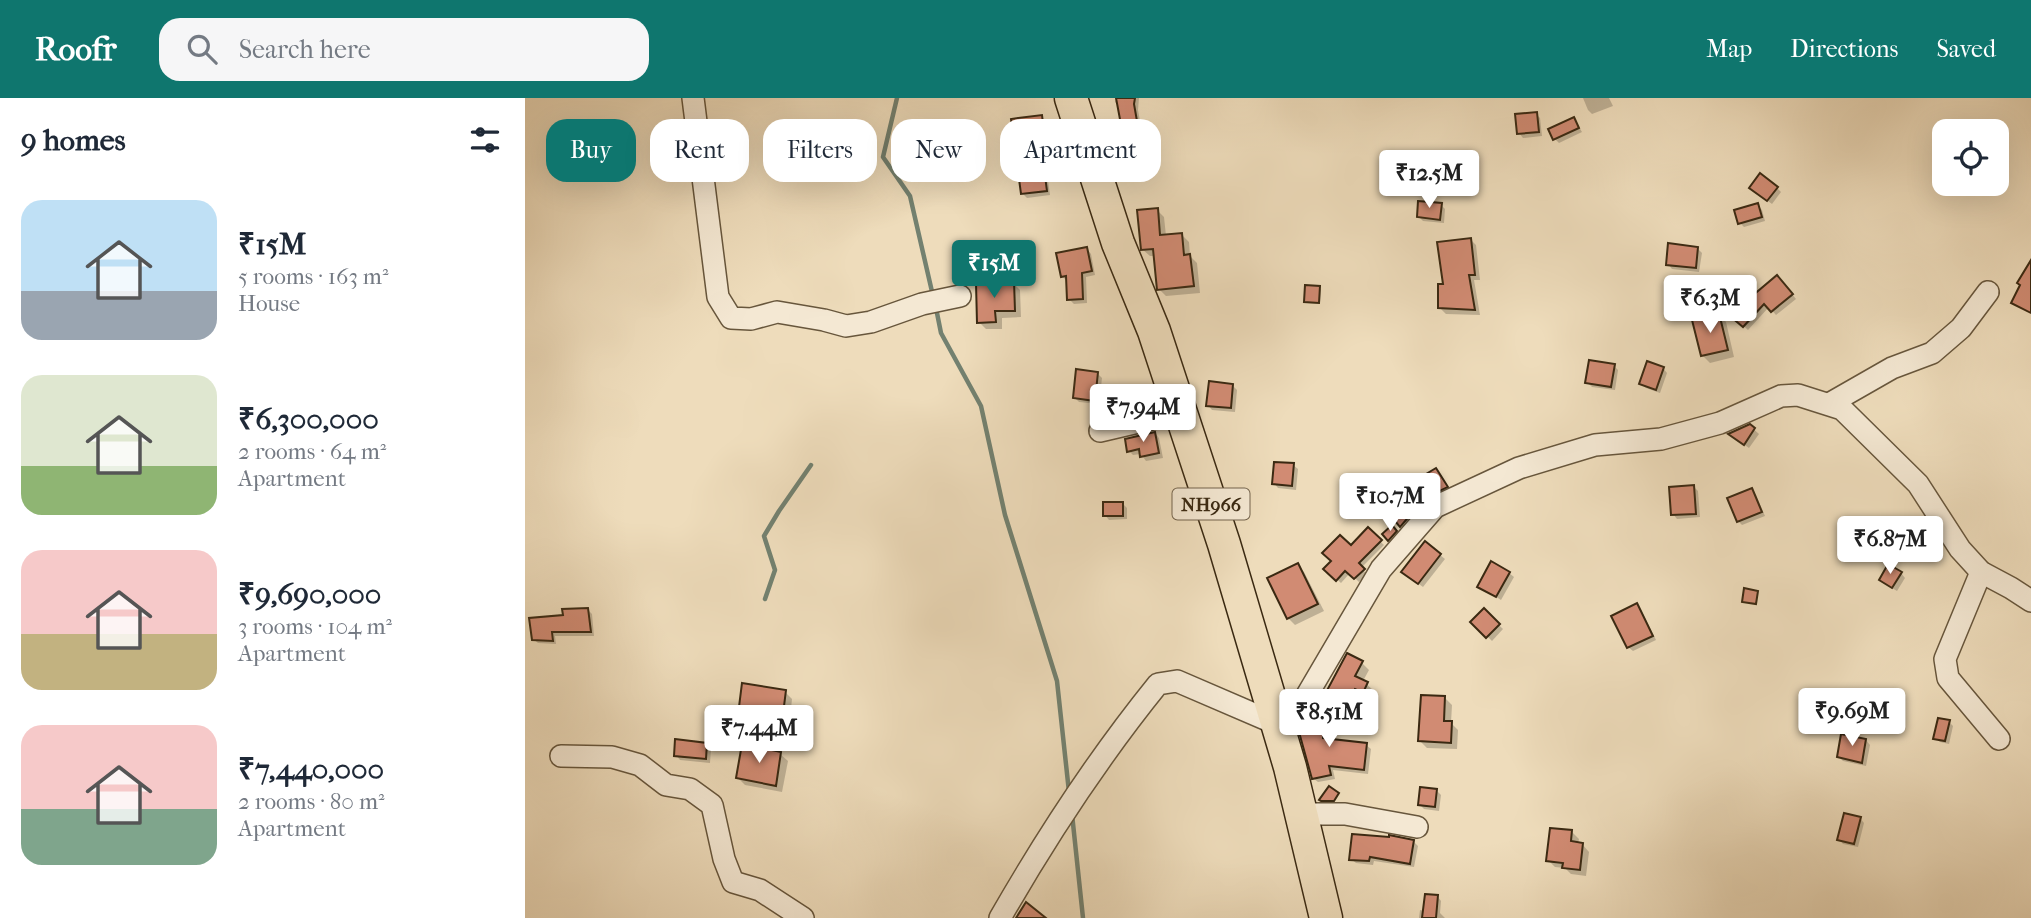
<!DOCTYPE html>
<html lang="en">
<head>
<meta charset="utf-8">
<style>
  body { margin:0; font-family:"IM FELL French Canon",serif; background:#f6f6f7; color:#1f2937; height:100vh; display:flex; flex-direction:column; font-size:26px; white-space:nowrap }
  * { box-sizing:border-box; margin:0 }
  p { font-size:23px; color:#747a83 }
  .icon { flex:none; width:38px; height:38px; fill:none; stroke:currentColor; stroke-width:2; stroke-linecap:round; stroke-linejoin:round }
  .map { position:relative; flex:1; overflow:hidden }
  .side { display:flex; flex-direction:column; background:#fff; width:525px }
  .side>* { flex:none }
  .banner { position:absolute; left:21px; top:21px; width:665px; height:63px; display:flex; gap:14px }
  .tools { position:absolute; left:1407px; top:21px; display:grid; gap:14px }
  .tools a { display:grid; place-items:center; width:77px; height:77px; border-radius:14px; background:#fff; box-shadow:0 7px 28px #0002; font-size:35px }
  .price { position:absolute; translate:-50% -60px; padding:0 16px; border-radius:7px; background:#fff; color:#222; font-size:23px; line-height:46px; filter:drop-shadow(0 2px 4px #0008) }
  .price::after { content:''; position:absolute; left:50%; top:42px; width:21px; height:16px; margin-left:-10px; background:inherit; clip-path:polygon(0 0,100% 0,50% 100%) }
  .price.active { background:#0f766e; color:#fff }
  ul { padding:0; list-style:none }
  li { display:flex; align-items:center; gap:21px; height:175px; padding:0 21px }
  li span { display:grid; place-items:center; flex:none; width:196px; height:140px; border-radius:21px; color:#555 }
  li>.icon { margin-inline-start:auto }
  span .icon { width:84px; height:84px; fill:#fffc; stroke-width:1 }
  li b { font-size:30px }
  h2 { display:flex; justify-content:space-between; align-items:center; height:84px; padding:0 21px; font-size:30px }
  .pill { padding:0 24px; border-radius:21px; background:#fff; box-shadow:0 7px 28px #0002; font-size:24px; line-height:63px }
  .pill.active { background:#0f766e; color:#fff }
  header { display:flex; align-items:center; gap:42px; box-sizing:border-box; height:98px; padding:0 35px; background:#0f766e; color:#fff }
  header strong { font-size:33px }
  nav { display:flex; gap:38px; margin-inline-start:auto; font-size:24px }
  .search { width:490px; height:63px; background:#f6f6f7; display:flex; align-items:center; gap:18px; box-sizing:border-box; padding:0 24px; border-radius:21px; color:#747a83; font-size:26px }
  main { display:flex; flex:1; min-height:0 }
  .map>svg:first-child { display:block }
  .shadow { fill:#0003 }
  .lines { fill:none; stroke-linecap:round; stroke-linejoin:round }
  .stream { stroke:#738170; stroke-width:4.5 }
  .building { fill:#d18b73; stroke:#3a2912; stroke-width:2 }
  .minor-casing { stroke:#67563c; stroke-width:24 }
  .highway-casing { stroke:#3a2912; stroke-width:35 }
  .minor { stroke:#f4e8d3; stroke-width:21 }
  .highway { stroke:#eedcbb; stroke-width:32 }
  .labels { text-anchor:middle; stroke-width:7; stroke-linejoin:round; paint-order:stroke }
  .shield { fill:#f4e8d3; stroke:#72624c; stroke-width:2 }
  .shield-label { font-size:19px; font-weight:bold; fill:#3a2912 }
</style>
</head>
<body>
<header>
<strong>Roofr</strong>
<div class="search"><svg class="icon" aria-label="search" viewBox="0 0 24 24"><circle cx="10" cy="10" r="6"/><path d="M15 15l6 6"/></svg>Search here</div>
<nav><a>Map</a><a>Directions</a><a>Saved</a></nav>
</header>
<main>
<section class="side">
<h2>9 homes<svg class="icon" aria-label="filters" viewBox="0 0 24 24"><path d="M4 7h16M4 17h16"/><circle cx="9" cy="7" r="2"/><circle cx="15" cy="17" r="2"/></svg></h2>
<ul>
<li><span style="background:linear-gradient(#bfe0f5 65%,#9aa5b1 0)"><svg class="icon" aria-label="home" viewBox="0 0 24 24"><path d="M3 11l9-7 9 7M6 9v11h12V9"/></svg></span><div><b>₹15M</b><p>5 rooms · 163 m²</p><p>House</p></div></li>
<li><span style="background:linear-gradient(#dfe7d0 65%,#8fb573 0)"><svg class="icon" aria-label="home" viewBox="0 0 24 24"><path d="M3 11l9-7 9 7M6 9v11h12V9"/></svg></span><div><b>₹6,300,000</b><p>2 rooms · 64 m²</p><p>Apartment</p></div></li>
<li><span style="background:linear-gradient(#f6c9c9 60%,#c2b280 0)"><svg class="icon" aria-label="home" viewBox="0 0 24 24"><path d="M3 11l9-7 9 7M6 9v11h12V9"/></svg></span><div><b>₹9,690,000</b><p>3 rooms · 104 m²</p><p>Apartment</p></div></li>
<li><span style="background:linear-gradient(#f6c9c9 60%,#7fa58c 0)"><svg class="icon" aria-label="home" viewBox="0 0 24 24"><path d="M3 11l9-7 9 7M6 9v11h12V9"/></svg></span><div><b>₹7,440,000</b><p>2 rooms · 80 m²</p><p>Apartment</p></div></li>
</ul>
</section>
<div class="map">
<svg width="1506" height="820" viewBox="0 0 1506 820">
  <rect width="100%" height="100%" fill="#eedcbb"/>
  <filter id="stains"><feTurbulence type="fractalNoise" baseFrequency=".00286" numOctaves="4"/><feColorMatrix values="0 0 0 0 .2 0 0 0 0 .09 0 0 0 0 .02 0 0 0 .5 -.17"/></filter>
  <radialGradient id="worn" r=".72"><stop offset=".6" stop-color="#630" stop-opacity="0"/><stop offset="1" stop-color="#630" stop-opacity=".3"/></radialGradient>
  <!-- shadow -->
  <g class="shadow">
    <path d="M591,0H614L613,12L620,50L606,52L601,48L594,8L590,4Z"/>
    <path d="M1058,0H1084L1088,8L1067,16L1063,12Z"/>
    <path d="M1011,16L1015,20L1017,38L998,40L994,35Z"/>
    <path d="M516,19L521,23L523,38L509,40L512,64H517L521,68L525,97L502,100L498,96L488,23Z"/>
    <path d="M1049,21L1057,34L1034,45L1030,41Z"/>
    <path d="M1252,90L1256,94L1247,106L1231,94Z"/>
    <path d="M916,107L920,111L919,125L898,123L893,118Z"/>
    <path d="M1232,107L1237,112L1240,123L1219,129L1215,125Z"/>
    <path d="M632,112L639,119L641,138L657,137L664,144L665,158L672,165L675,195L641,198L634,191L630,158H625L617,151Z"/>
    <path d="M945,141L951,147L955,182H949L955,217L921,216L915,210L920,188Z"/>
    <path d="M1172,150L1177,155L1174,174L1147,171L1143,166Z"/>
    <path d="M562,151L566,156L570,177L561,179L562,205L549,206L544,201L542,183L537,178Z"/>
    <path d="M1257,184L1271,201L1251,217L1244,209L1223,232L1209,219Z"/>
    <path d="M488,185L495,192L496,219L477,220V231H461L454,224Z"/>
    <path d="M794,190L796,191L795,206L782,205L781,203Z"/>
    <path d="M1194,217L1201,224L1209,259L1185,265L1178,258Z"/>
    <path d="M1089,268L1093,272L1090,292L1067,289L1062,284Z"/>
    <path d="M1138,270L1142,275L1135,295L1121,290L1116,286Z"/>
    <path d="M572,275L577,280L574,306L554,304L550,300Z"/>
    <path d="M707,287L712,292L710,314L687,312L683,307Z"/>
    <path d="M1225,328L1234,336L1224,350L1210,340Z"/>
    <path d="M630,335L634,340L638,360L621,363L616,356L608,357L604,353Z"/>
    <path d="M768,367L773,371L771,392L753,390L749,385Z"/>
    <path d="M911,372L926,394L880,432L862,410Z"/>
    <path d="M1169,389L1173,393L1175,419L1152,421L1148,416Z"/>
    <path d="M1227,392L1231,397L1240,418L1217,427L1213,423Z"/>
    <path d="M597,405L602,410V421L584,422L580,417Z"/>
    <path d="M843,432L859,447L836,470L842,476L834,484L825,475L816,485L801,471Z"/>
    <path d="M900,445L920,461L898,489L883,478Z"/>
    <path d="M772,467L779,474L799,513L770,527L763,520Z"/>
    <path d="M984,475L989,479L976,502L954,488Z"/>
    <path d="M1376,475L1380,480L1372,493L1360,486Z"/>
    <path d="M1112,508L1116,512L1131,542L1108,553L1103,549Z"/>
    <path d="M63,512L67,516L69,538H30L31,546L13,545L8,541L40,519Z"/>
    <path d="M959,513L978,531L967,543L948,524Z"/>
    <path d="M823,557L837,565L844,572L838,583L849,593L845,601L838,597L828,615L808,605L801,598Z"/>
    <path d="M260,594L267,601L264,630L222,624L215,617Z"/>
    <path d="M920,600L927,607L926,625L933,632L932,651L902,650L895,643Z"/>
    <path d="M798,619L803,624L802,642L841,647L846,651L843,676L808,672L810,681L793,684L788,680Z"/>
    <path d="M1424,624L1428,628L1424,646L1415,644L1410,640Z"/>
    <path d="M1341,642L1345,647L1341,668L1318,663L1314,659Z"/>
    <path d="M182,646L186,651L185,665L155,662L151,657Z"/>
    <path d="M255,656L263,663L257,694L220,687L213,680Z"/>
    <path d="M911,692L916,697L914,713L899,711L895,707Z"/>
    <path d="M1335,720L1339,725L1333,749L1318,746L1314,741Z"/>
    <path d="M1047,734L1054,741L1053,746H1057L1064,754L1061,778L1046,776L1040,770L1030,769L1023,762Z"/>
    <path d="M888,743L893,748L889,769L849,763L848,767L831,765L826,761Z"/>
    <path d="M913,799L916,803L915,815L920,820H894L895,812L900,813Z"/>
  </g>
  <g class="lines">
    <!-- stream -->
    <g class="stream">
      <path d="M372,0L358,59L385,98L408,198"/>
      <path d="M411,210L416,235L456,308L480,417L532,583L544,694"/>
      <path d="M240,501L250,472L239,438L254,413L286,367"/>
      <path d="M547,716L558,820"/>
    </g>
  </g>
  <!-- building -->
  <g class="building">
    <path d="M591,0H610L609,6L616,46L600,48Z"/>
    <path d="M1012,14L1014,34L992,36L990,16Z"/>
    <path d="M517,17L519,34L505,36L509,63L518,62L522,93L496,96L486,21Z"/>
    <path d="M1049,19L1054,30L1028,42L1023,31Z"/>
    <path d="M1235,75L1253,89L1242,103L1224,90Z"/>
    <path d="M893,103L917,105L915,122L892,119Z"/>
    <path d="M1233,105L1237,119L1213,126L1209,112Z"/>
    <path d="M633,110L635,137L657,135L659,157L665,156L669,188L632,192L628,151L616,152L612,112Z"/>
    <path d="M946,140L950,177H944L950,212L913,210V186H918L912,144Z"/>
    <path d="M1143,145L1173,149L1171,170L1141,167Z"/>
    <path d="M562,149L567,173L557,175L558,201L542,202L541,178L536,179L531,155Z"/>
    <path d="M1506,162V215L1486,205L1495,187L1492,185Z"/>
    <path d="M1252,177L1268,196L1246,214L1239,206L1218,229L1206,219L1220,204Z"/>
    <path d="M489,183L490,213H470L471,224L452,225L451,185Z"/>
    <path d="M780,187L795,188L794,205L779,204Z"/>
    <path d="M1194,215L1203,252L1176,258L1167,222Z"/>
    <path d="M1064,262L1090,266L1086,289L1060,285Z"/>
    <path d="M1122,263L1139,269L1131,292L1114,286Z"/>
    <path d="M551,271L573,274L570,303L548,300Z"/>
    <path d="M684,283L708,286L706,310L681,308Z"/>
    <path d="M1225,326L1230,330L1219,347L1203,336Z"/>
    <path d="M630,334L634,355L615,359L614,351L602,354L600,341Z"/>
    <path d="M749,364L769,365L767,388L747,386Z"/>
    <path d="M911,370L923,389L900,400L875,429L859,410L883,391L881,388Z"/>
    <path d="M1169,387L1171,416L1146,417L1144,389Z"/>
    <path d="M1227,390L1237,414L1212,424L1202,400Z"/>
    <rect x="578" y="404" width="20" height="14"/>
    <path d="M867,427L872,433L863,443L857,436Z"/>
    <path d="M843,429L857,442L834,465L840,471L829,481L820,473L811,483L798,471L806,463L797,455L815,437L826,447Z"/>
    <path d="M900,443L916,456L893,486L876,474Z"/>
    <path d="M966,463L985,474L971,499L952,489Z"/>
    <path d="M773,465L793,506L762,521L742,480Z"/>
    <path d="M1363,466L1377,474L1367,490L1354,482Z"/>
    <path d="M1219,490L1233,493L1231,506L1217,504Z"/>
    <path d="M1112,505L1128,538L1102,550L1086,518Z"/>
    <path d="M63,510L66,534H27L28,543L7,542L4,520L38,517L37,511Z"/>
    <path d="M959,510L975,526L961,540L945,524Z"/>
    <path d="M822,555L838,563L830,578L843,584L838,595L830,591L821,609L799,598Z"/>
    <path d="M217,585L261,592L257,624L213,617Z"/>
    <path d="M896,597L920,598L919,623H927L926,645L893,643Z"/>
    <path d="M785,617H799L798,640L842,645L839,672L804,668L806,677L787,681L774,634V626Z"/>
    <path d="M1413,620L1425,622L1420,643L1408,641Z"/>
    <path d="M1316,636L1341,641L1337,665L1312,659Z"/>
    <path d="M150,641L182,645L181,661L149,658Z"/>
    <path d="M217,646L256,654L251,688L211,680Z"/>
    <path d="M804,688L814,695L809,703H796L794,702Z"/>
    <path d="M895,689L912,691L910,709L893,707Z"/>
    <path d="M1319,715L1336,719L1329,746L1312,742Z"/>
    <path d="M1025,730L1047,732L1046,743L1058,745L1055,772L1037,770L1038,765L1021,763Z"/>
    <path d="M827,736L864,739V737L889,742L885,766L845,759L844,763L824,762Z"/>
    <path d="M900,796L913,797L911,820H897Z"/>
    <path d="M501,804L521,820H491Z"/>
  </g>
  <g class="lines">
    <!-- minor casing -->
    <g class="minor-casing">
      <g id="minor">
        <path d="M168,0L193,199L206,220L226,221L252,214L299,222L321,228L346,224L397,206L435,198"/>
        <path d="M1304,306L1367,270L1407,255L1436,230L1463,194"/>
        <path d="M575,333L656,314"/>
        <path d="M1456,474L1420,561L1423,580L1474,641"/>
        <path d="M36,658L87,659L115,667L141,687L165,691L187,707L199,761L208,784L235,792L278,820"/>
        <path d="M777,716H820L892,729"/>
        <path d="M475,820C522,738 573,660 633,586L652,583L752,626L775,609L856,471L910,409L994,370L1070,347L1136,341L1195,325L1256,298L1273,297L1317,311L1393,386L1435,451L1456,474L1486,490L1506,503"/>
      </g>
    </g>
    <!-- highway casing -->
    <g class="highway-casing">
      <path id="highway" d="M546,0L593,145L629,233L699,446L765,669L801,820"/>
    </g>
    <!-- minor -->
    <use href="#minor" class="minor"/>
    <!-- highway -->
    <use href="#highway" class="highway"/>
  </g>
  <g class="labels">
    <!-- shield labels -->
    <rect class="shield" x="647.5" y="390.5" width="77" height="31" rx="5"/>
    <g class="shield-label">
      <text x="686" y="413">NH966</text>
    </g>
  </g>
  <rect width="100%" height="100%" filter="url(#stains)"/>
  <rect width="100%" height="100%" fill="url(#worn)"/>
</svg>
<div class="tools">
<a><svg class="icon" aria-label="locate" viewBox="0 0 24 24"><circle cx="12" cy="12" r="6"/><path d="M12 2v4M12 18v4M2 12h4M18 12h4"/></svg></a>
</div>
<b class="price" style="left:904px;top:112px">₹12.5M</b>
<b class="price active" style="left:469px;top:202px">₹15M</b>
<b class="price" style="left:1185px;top:237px">₹6.3M</b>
<b class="price" style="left:618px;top:346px">₹7.94M</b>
<b class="price" style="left:865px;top:435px">₹10.7M</b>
<b class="price" style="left:1365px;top:478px">₹6.87M</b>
<b class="price" style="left:1327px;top:650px">₹9.69M</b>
<b class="price" style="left:804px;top:651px">₹8.51M</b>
<b class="price" style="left:234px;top:667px">₹7.44M</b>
<div class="banner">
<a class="pill active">Buy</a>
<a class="pill">Rent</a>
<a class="pill">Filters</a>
<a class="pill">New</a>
<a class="pill">Apartment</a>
</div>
</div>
</main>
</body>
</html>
